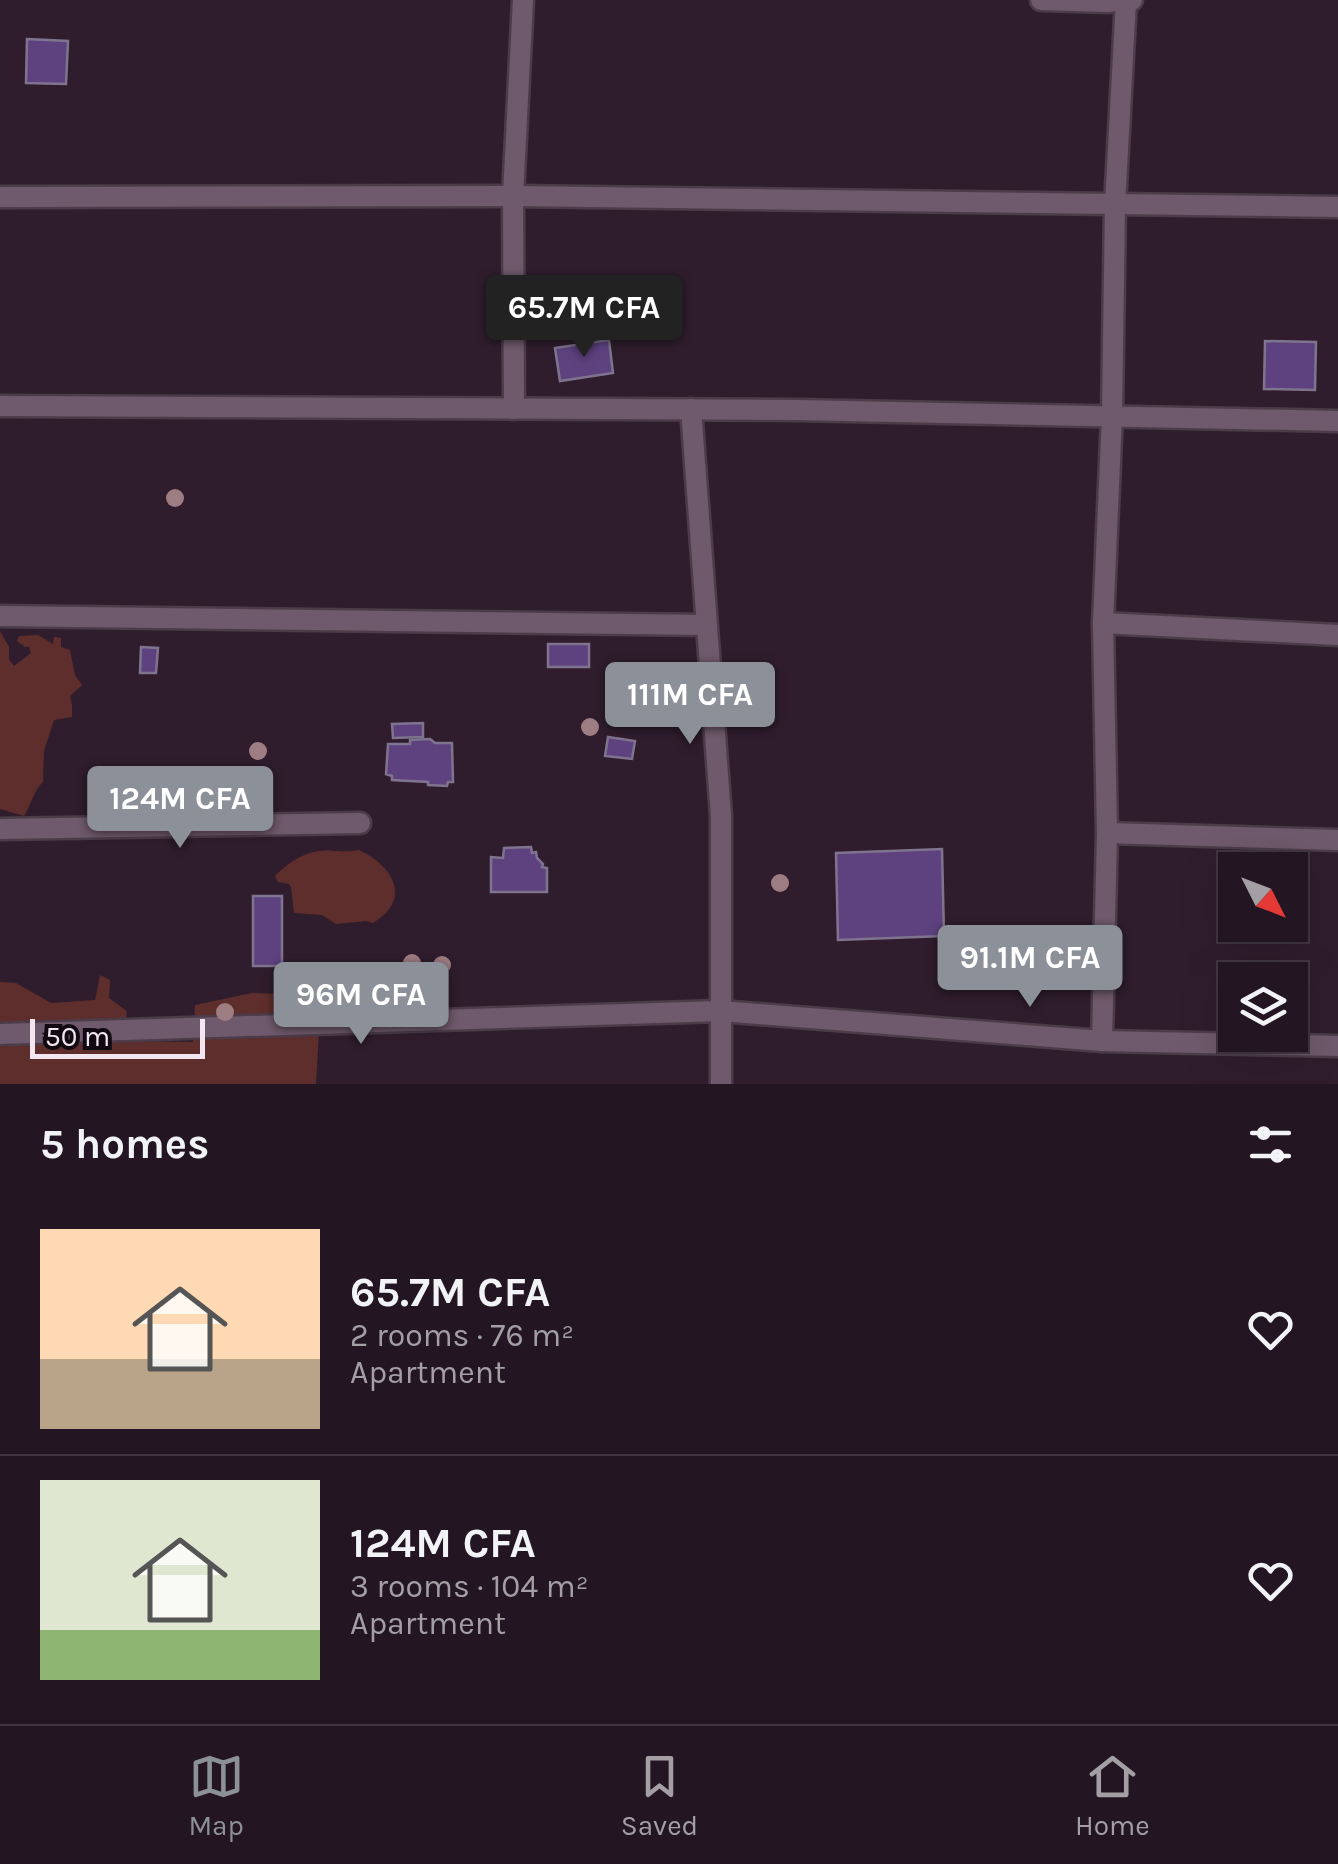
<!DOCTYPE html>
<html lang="en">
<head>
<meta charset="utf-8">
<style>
  body { margin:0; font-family:Karla,sans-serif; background:#2b1f2a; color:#f1f3f6; height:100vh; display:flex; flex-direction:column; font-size:38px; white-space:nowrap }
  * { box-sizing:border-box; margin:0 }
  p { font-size:32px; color:#a39fa5 }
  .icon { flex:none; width:55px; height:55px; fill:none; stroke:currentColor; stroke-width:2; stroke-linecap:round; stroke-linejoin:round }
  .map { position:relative; height:1084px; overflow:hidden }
  .sheet { display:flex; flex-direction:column; background:#231622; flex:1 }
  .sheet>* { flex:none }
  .needle { width:65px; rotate:132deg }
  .tools { position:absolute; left:1218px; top:852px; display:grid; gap:20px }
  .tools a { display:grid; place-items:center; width:90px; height:90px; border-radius:0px; background:#231622; box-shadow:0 10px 40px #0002,0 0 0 2px #403540; font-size:50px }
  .scale { position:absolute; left:30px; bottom:25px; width:175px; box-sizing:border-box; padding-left:10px; border:5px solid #f3e6f1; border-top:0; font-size:28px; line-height:35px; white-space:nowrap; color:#f3e6f1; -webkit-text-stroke:8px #120a11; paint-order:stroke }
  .price { position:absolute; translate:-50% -85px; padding:0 22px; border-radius:10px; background:#8c9099; color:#fff; font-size:32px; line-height:65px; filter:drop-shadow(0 2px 5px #0008) }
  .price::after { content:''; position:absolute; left:50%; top:60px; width:30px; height:22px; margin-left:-15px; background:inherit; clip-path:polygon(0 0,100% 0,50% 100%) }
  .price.current { background:#222; color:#fff }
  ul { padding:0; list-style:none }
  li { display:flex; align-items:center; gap:30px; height:250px; padding:0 40px }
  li+li { border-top:2px solid #403540 }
  li span { display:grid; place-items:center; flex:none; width:280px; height:200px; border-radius:0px; color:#555 }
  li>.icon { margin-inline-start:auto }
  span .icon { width:120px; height:120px; fill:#fffc; stroke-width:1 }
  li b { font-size:42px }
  h2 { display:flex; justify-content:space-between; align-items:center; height:120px; padding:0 40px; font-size:42px }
  .tabs { display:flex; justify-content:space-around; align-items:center; height:140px; border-top:2px solid #403540; background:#231622; font-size:28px; color:#a39fa5 }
  .tabs a { display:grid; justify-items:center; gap:5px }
  .tabs .current { color:#8c9099 }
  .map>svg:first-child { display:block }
  .green { fill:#5e2e2c }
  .building { fill:#5e4280; stroke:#7f748e; stroke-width:2.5 }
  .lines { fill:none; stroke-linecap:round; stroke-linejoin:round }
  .minor-casing { stroke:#4c3c4a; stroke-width:25 }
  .minor { stroke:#6f596c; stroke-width:20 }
  .tree { fill:#9e7d82 }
</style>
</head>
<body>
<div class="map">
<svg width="1338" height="1084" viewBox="0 0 1338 1084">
  <rect width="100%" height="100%" fill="#2f1d2d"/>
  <!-- green -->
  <g class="green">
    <path d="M0,631L9,647V659L14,666L31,653L29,647H25L17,641L19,636L38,635L53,644L54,637L61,638V647L70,650L75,675L82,685L70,696L72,705V717L54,720L44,751L43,782C34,790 31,805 24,816L0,809Z"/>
    <path d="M359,850C393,866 413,899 373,923L366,921L336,924L322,915L294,913L291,887L289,884L278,882L275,876C291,860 310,848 334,851C343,851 349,852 359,850Z"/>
    <path d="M100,975L110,980L109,998L127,1011L124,1041L193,1042L195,1005L252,993L321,996L316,1084H0V982L16,983L51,1003L95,1000Z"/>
  </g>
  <!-- building -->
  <g class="building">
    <path d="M27,39L68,41L66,84L26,83Z"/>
    <path d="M609,340L613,373L560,381L555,348Z"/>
    <path d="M1265,341L1316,342L1315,390L1264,389Z"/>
    <rect x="548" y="644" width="41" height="23"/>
    <path d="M141,647L158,648L156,673H140Z"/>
    <path d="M423,723V737L393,738L392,724Z"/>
    <path d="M608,737L635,741L632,759L605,756Z"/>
    <path d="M430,739L435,743H452L453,782H448L447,786L428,785V782L392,780V776L386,774L388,744H410V740Z"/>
    <path d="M531,847L532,853L536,852L537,858L543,864L542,867L547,868V892H491V857L503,858L504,848Z"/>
    <path d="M942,849L944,936L838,940L836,853Z"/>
    <rect x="253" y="896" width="29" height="70"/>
  </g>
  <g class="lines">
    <!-- minor casing -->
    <g class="minor-casing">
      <g id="minor">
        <path d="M1041,0L1107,2L1132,0"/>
        <path d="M0,197L513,196L1338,207"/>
        <path d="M0,406L796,410L1338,421"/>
        <path d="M514,409L513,196L523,0"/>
        <path d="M691,409L721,816V1084"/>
        <path d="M0,616L706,625"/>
        <path d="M1103,623L1338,635"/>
        <path d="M0,829L360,823"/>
        <path d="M1107,833L1338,840"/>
        <path d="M0,1034L720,1011L1102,1041L1338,1046"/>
        <path d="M1102,1041L1107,833L1103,623L1112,416L1115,205L1126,0"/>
      </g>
    </g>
    <!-- minor -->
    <use href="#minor" class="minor"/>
  </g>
  <!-- trees -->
  <g class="tree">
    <circle cx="175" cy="498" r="9"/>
    <circle cx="590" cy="727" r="9"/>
    <circle cx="258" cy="751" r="9"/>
    <circle cx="780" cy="883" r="9"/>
    <circle cx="412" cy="963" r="9"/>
    <circle cx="442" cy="965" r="9"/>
    <circle cx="393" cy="1006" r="9"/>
    <circle cx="225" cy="1012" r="9"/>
  </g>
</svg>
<div class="tools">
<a><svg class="needle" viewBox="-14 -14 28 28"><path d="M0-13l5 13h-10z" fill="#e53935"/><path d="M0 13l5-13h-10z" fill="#a39fa5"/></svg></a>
<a><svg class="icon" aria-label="layers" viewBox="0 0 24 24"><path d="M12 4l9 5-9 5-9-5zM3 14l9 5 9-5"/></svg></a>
</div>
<div class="scale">50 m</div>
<b class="price current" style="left:584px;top:360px">65.7M CFA</b>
<b class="price" style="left:690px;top:747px">111M CFA</b>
<b class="price" style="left:180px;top:851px">124M CFA</b>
<b class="price" style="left:1030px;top:1010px">91.1M CFA</b>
<b class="price" style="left:361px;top:1047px">96M CFA</b>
</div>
<section class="sheet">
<h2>5 homes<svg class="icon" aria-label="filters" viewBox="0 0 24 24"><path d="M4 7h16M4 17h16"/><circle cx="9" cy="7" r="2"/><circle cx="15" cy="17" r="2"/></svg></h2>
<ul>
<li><span style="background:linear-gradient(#ffd9b3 65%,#b9a48a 0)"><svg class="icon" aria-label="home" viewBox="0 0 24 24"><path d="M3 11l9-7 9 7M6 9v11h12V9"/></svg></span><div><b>65.7M CFA</b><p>2 rooms · 76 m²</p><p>Apartment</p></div><svg class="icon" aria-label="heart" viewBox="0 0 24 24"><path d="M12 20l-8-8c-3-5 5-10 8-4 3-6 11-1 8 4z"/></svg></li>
<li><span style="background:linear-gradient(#dfe7d0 75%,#8fb573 0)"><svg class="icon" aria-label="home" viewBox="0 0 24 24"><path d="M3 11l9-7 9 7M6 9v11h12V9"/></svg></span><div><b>124M CFA</b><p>3 rooms · 104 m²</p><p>Apartment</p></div><svg class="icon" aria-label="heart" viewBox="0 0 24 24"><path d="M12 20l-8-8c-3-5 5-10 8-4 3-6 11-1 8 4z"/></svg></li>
</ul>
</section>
<nav class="tabs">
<a class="current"><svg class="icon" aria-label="map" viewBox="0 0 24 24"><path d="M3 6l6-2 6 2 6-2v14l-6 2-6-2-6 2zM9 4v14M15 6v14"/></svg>Map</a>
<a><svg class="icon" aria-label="saved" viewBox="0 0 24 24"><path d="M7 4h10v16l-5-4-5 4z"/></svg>Saved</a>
<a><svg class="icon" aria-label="home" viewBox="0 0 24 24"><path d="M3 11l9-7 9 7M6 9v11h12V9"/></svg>Home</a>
</nav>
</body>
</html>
